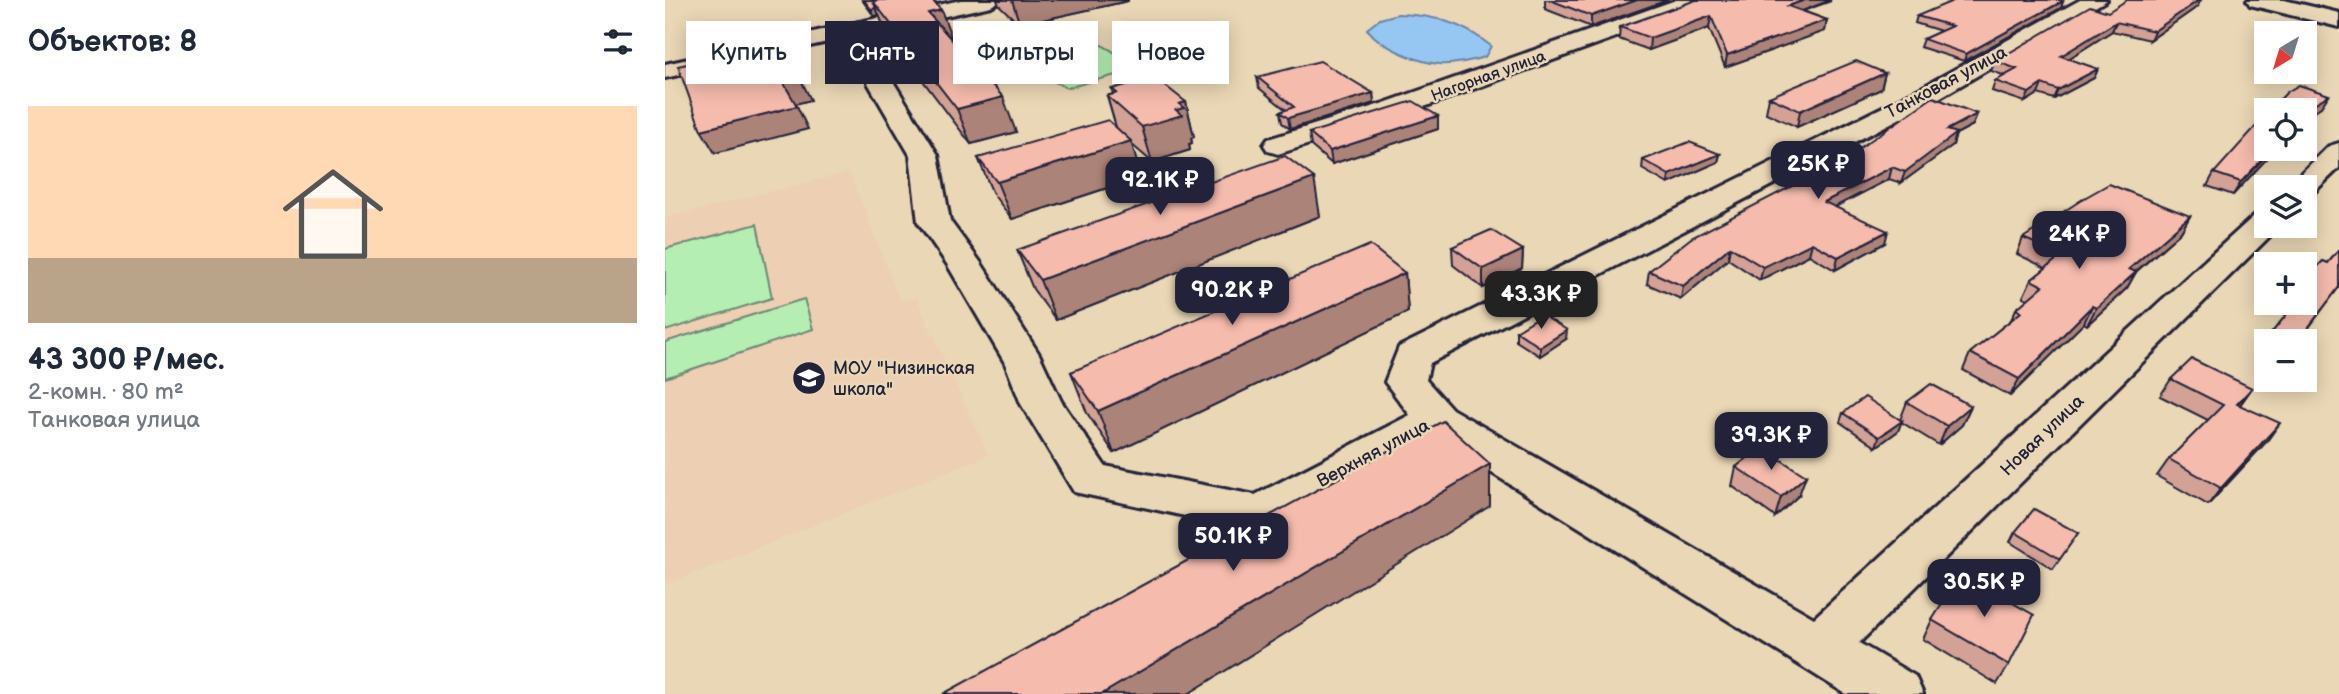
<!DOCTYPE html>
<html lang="ru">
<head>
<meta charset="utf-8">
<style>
  body { margin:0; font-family:"Balsamiq Sans",sans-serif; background:#f6f6f7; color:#1f2937; height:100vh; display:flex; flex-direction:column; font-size:26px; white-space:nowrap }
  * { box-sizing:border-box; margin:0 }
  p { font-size:23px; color:#747a83 }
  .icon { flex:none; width:38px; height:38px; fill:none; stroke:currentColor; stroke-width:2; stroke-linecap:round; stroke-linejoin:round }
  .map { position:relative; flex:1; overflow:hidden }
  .details { display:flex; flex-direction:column; background:#fff; width:665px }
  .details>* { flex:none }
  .hud { position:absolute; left:21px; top:21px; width:665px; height:63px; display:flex; gap:14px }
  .needle { width:46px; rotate:218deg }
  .buttons { position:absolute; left:1589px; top:21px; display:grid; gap:14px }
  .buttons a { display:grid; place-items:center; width:63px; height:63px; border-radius:0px; background:#fff; box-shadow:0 4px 18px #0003; font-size:35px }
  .price { position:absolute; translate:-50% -60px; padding:0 16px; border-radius:14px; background:#22223b; color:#fff; font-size:23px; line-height:46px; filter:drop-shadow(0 2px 4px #0008) }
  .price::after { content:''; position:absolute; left:50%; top:42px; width:21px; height:16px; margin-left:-10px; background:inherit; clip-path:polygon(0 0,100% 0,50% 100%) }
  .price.active { background:#222; color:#fff }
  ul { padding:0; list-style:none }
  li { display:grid; align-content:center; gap:14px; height:371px; padding:0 28px }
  li span { display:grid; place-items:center; height:217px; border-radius:0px; color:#555 }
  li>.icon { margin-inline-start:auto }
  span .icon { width:126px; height:126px; fill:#fffc; stroke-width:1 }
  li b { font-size:30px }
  h2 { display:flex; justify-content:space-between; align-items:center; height:84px; padding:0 28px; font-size:30px }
  .pill { padding:0 24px; border-radius:0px; background:#fff; box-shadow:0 4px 18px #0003; font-size:24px; line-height:63px }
  .pill.active { background:#22223b; color:#fff }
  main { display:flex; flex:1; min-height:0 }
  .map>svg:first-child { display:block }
  .built { fill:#edcfb3 }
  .green { fill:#b5eeb2; stroke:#6c8876; stroke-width:2 }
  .water { fill:#95c7f2; stroke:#6785a9; stroke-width:2 }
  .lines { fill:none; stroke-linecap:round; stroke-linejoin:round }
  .minor-casing { stroke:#22223b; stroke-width:6 }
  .tertiary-casing { stroke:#22223b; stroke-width:6 }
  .minor { fill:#ead7b5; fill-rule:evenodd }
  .tertiary { fill:#ead7b5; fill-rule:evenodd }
  .wall { fill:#d3a195; stroke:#22223b; stroke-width:2 }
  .shaded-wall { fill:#ac8379; stroke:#22223b; stroke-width:2 }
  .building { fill:#f5bbad; stroke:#22223b; stroke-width:2 }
  .labels { text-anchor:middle; stroke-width:5; stroke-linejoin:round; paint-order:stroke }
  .far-street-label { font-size:16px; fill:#22223b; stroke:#ead7b5 }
  .street-label { font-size:18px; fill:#22223b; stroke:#ead7b5 }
  .poi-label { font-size:18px; fill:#22223b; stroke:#ead7b5; text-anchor:start }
</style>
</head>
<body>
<main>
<section class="details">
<h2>Объектов: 8<svg class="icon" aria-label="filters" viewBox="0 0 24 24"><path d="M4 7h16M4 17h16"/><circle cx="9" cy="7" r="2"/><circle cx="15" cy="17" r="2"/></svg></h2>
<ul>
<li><span style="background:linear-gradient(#ffd9b3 70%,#b9a48a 0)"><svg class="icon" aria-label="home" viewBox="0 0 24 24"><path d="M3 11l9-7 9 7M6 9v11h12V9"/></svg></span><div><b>43 300 ₽/мес.</b><p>2-комн. · 80 m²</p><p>Танковая улица</p></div></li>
</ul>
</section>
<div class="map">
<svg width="1674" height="694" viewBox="0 0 1674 694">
  <rect width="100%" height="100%" fill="#ead7b5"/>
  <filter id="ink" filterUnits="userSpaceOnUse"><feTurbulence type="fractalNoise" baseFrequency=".0143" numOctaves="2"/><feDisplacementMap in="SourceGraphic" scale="14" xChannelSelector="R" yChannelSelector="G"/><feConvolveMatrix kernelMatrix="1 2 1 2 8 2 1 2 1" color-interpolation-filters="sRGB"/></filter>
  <g filter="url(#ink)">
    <!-- built -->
    <path class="built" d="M184,172L235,301L251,298L323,455L0,585V218Z"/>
    <!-- green -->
    <g class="green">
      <path d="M418,41C433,40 463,56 462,72L402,88L380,77L366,63L367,55Z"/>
      <path d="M92,224L107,298L0,331V249Z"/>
      <path d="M139,299L148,329L0,378V342Z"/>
    </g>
    <!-- water -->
    <path class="water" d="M733,14C768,15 798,23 826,46L820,57C784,67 769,68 734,52C720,45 712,41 702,29L715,19Z"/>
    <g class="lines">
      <!-- minor casing -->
      <g class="minor-casing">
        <g id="minor">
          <path d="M1011,0H1042L1039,5L737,115L613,154L603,151L599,145L603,139L719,103Z"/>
          <path d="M1415,0H1442L1274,98L765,363L761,380L787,409L1149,618L1590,215L1601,212V226H1615L1612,229L1194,643L1250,676L1258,694H1181L771,438L611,527L594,532L409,492L356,404L340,363L282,264L253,222L245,155L203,83L205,67L182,29L193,22L201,24L229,67V83L273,155L285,221L316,263L374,354L396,401L440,466L590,495L745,415L720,382L734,347L1256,88Z"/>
          <path d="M1582,0H1619L1674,13V27L1585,5Z"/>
          <path d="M1674,143V168L1648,193L1640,195V187H1622L1664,146Z"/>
        </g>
      </g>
      <!-- tertiary casing -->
      <g class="tertiary-casing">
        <path id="tertiary" d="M296,0H337L326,6L0,78V64Z"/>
      </g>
      <!-- minor -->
      <use href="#minor" class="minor"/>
      <!-- tertiary -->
      <use href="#tertiary" class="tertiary"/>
    </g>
    <!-- wall -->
    <g class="wall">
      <path d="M197,0H267L276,10L287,40L351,132L306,144L221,32L214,15L209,16Z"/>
      <path d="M332,0H463V1L355,25L334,5Z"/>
      <path d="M880,0H1003L926,27L880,9Z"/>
      <path d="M1166,1L1138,11L1162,20L1160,31L1060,67L1044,28L984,50L954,39L955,27Z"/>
      <path d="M1398,1L1396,8L1299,61L1255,47L1258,39L1276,31L1250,23L1252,16Z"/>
      <path d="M1532,7L1485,40L1447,31L1403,59L1433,69L1429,78L1389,99L1373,94L1360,102L1327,91L1330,81L1341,76L1326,71L1330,61L1443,12Z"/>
      <path d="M1220,73L1216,89L1132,127L1101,113L1104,97Z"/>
      <path d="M592,77L708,93L709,103L625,129L617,123L615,112L621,110L594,88Z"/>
      <path d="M447,89L521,102L529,137L526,138L527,143L524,144L525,150L487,162L466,144L476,177L347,219L328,194L313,158L451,127L442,96L448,94Z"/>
      <path d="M1312,114L1308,125L1291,134L1288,145L1236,183L1224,179L1170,207L1220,243L1170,270L1144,255L1095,280L1063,259L1016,299L982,284L984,271L1163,170Z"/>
      <path d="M773,129L667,164L646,146L644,133Z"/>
      <path d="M1601,149L1568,195L1542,186L1549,173Z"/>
      <path d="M1055,154L1053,162L1003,184L977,169L978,160Z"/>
      <path d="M655,216L391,320L368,289L352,250Z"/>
      <path d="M1525,216L1516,232L1471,272L1462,288L1422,325L1419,323L1345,396L1298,370L1305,353L1346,320L1351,309L1363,299L1358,297L1366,280L1381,268L1352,254L1358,238Z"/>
      <path d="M787,247L858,250L857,268L818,288L788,265Z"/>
      <path d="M1674,250V287L1634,341H1601V360L1590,356L1600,341L1631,303H1640V280L1658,261L1663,263Z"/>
      <path d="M740,273L743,312L449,453L422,413L406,372Z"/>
      <path d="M851,331L901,339L875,356L851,341Z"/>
      <path d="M1506,379L1587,388L1575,405L1602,441L1543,505L1492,476L1504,459L1543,420L1495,396Z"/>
      <path d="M1242,402L1306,406L1297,425L1274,445L1236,422L1233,431L1211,447L1175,422L1178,413L1235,420Z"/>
      <path d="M1071,467L1134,495L1110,517L1067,486Z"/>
      <path d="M1350,532L1413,533L1388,569L1345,542Z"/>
      <path d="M1267,620L1344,665L1332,684L1258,639Z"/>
    </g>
    <!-- shaded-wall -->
    <g class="shaded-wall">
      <path d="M347,0H463V1L355,25Z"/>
      <path d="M972,0H1003L926,27V16Z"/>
      <path d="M1140,0H1166L1121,17L1123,6Z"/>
      <path d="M1534,0H1536L1532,7L1485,40L1489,31Z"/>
      <path d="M1398,1L1396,8L1299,61L1301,54Z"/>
      <path d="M211,8L214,15L209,16L206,9Z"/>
      <path d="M276,10L288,41L263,13Z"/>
      <path d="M1046,16L1044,28L984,50L985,38Z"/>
      <path d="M1162,20L1160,31L1060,67L1062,55Z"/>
      <path d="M1451,22L1447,31L1392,66L1396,56Z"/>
      <path d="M1433,69L1429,78L1389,99L1393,90Z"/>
      <path d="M1220,73L1216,89L1132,127L1135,111Z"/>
      <path d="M135,78L146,100L130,104L118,82Z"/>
      <path d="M1377,84L1373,94L1360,102L1364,93Z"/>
      <path d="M708,93L709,103L625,129L623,118Z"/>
      <path d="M1664,95L1656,107L1640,117V110H1638Z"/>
      <path d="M338,97L351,132L306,144L292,109Z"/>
      <path d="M521,102L529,137L526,138L527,143L524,144L525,150L487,162L477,127L511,110L514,104Z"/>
      <path d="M132,106L143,129L50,153L36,130Z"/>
      <path d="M1312,114L1308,125L1291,134L1288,145L1236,183L1240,172L1282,130Z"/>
      <path d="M773,116V129L667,164L665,151Z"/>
      <path d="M466,141L476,177L347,219L332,182Z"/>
      <path d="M1607,149H1611L1568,195L1576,182Z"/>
      <path d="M1055,154L1053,162L1003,184L1004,175Z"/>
      <path d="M1227,167L1224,179L1156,214L1159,202Z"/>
      <path d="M649,178L655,216L391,320L375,280Z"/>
      <path d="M1525,216L1516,232L1455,285L1464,269Z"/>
      <path d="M1223,231L1220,243L1170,270L1173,257Z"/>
      <path d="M1147,243L1144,255L1095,280L1098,267Z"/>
      <path d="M1065,247L1063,259L1016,299L1018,286Z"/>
      <path d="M858,250L857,268L818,288V269Z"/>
      <path d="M1471,272L1462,288L1422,325L1431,308Z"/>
      <path d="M740,273L743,312L449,453L433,411Z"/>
      <path d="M1427,306L1419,323L1345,396L1354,379Z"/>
      <path d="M902,330L901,339L875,356V347Z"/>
      <path d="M1587,388L1575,405L1572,404Z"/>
      <path d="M1306,406L1297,425L1274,445L1282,426Z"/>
      <path d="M1237,421L1233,431L1211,447L1214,437Z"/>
      <path d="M1615,423L1602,441L1543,505L1556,488Z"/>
      <path d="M825,464V506L523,694H437Z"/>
      <path d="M1141,476L1134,495L1110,517L1116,497Z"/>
    </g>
    <!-- building -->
    <g class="building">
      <path d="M199,0H215L208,1L211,8L206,9Z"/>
      <path d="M215,0H267L276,10L263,13L338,97L292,109L208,1Z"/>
      <path d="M885,0H972L926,16Z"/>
      <path d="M1031,0H1140L1123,6L1162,20L1062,55L1046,16L985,38L955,27Z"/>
      <path d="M1290,0H1396L1398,1L1301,54L1258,39L1287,26L1252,16Z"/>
      <path d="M1462,0H1534L1489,31L1451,22L1396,56L1433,69L1393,90L1377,84L1364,93L1330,81L1352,69L1330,61L1425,6L1443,12Z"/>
      <path d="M115,44L135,78L118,82L132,106L36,130L13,66Z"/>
      <path d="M655,61L708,93L623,118L615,112L629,107L592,77Z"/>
      <path d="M1191,61L1220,73L1135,111L1104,97Z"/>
      <path d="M489,77L521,102L514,104L519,108L511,110L517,115L477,127L442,96L452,93L447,89Z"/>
      <path d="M1634,85L1664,95L1638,110H1605L1622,92Z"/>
      <path d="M1268,97L1312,114L1282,130L1292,133L1240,172L1227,167L1159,202L1223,231L1173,257L1147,243L1098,267L1065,247L1018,286L984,271L1026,238L1160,169L1163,170Z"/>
      <path d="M748,101L773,116L665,151L644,133Z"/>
      <path d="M1601,115V149H1607L1576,182L1549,173Z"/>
      <path d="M443,120L466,141L332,182L313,158Z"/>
      <path d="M1024,142L1055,154L1004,175L978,160Z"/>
      <path d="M620,156L649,178L375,280L352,250Z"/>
      <path d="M1444,184L1525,216L1464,269L1471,272L1431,308L1427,306L1354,379L1305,353L1356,312L1351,309L1378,286L1366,280L1397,255L1358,238L1421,197Z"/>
      <path d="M826,230L858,250L818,269L787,247Z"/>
      <path d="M705,245L740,273L433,411L406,372Z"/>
      <path d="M1674,250V287L1633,341H1600L1631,303H1640V292L1646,285L1640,282V280L1658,261L1663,263Z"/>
      <path d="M877,315L902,330L875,347L851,331Z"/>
      <path d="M1527,359L1587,388L1572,404L1615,423L1556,488L1504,459L1558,405L1506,379Z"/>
      <path d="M1266,384L1306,406L1282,426L1242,402Z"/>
      <path d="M1200,397L1237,421L1214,437L1178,413Z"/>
      <path d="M778,421L825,464L437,694H278Z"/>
      <path d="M1096,447L1141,476L1116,497L1071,467Z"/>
      <path d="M1369,509L1413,533L1395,559L1350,532Z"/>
      <path d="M1296,574L1369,615L1344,665L1267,620Z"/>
    </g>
  </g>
  <!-- icons -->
  <defs>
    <g id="school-disc" transform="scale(1.75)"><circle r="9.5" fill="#22223b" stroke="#ead7b5"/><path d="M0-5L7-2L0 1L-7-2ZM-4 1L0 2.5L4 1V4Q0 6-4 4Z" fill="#fff"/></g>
  </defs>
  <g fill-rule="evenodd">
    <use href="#school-disc" x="144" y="378"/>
  </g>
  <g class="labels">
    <!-- far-street labels -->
    <g class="far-street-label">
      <text transform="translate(823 75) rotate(-20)" y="6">Нагорная улица</text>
    </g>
    <!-- street labels -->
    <g class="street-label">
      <text transform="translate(1281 82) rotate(-28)" y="6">Танковая улица</text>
      <text transform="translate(1377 435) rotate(-44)" y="6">Новая улица</text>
      <text transform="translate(708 453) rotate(-28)" y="6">Верхняя улица</text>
    </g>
    <!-- poi labels -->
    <g class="poi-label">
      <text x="168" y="374">МОУ "Низинская<tspan x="168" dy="21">школа"</tspan></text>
    </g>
  </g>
</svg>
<div class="buttons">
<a><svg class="needle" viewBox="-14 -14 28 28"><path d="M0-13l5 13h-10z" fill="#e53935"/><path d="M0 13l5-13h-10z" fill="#747a83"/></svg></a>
<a><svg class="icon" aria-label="locate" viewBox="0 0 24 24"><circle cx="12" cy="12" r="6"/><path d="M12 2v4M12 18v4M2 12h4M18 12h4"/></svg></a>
<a><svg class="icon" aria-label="layers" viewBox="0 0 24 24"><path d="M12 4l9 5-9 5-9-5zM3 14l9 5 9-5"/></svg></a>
<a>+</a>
<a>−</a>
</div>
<b class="price" style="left:1153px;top:201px">25K ₽</b>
<b class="price" style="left:495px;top:217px">92.1K ₽</b>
<b class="price" style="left:1414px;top:271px">24K ₽</b>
<b class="price" style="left:567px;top:327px">90.2K ₽</b>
<b class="price active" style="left:876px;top:331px">43.3K ₽</b>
<b class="price" style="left:1106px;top:472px">39.3K ₽</b>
<b class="price" style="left:568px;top:573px">50.1K ₽</b>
<b class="price" style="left:1319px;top:619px">30.5K ₽</b>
<div class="hud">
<a class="pill">Купить</a>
<a class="pill active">Снять</a>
<a class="pill">Фильтры</a>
<a class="pill">Новое</a>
</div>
</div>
</main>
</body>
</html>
